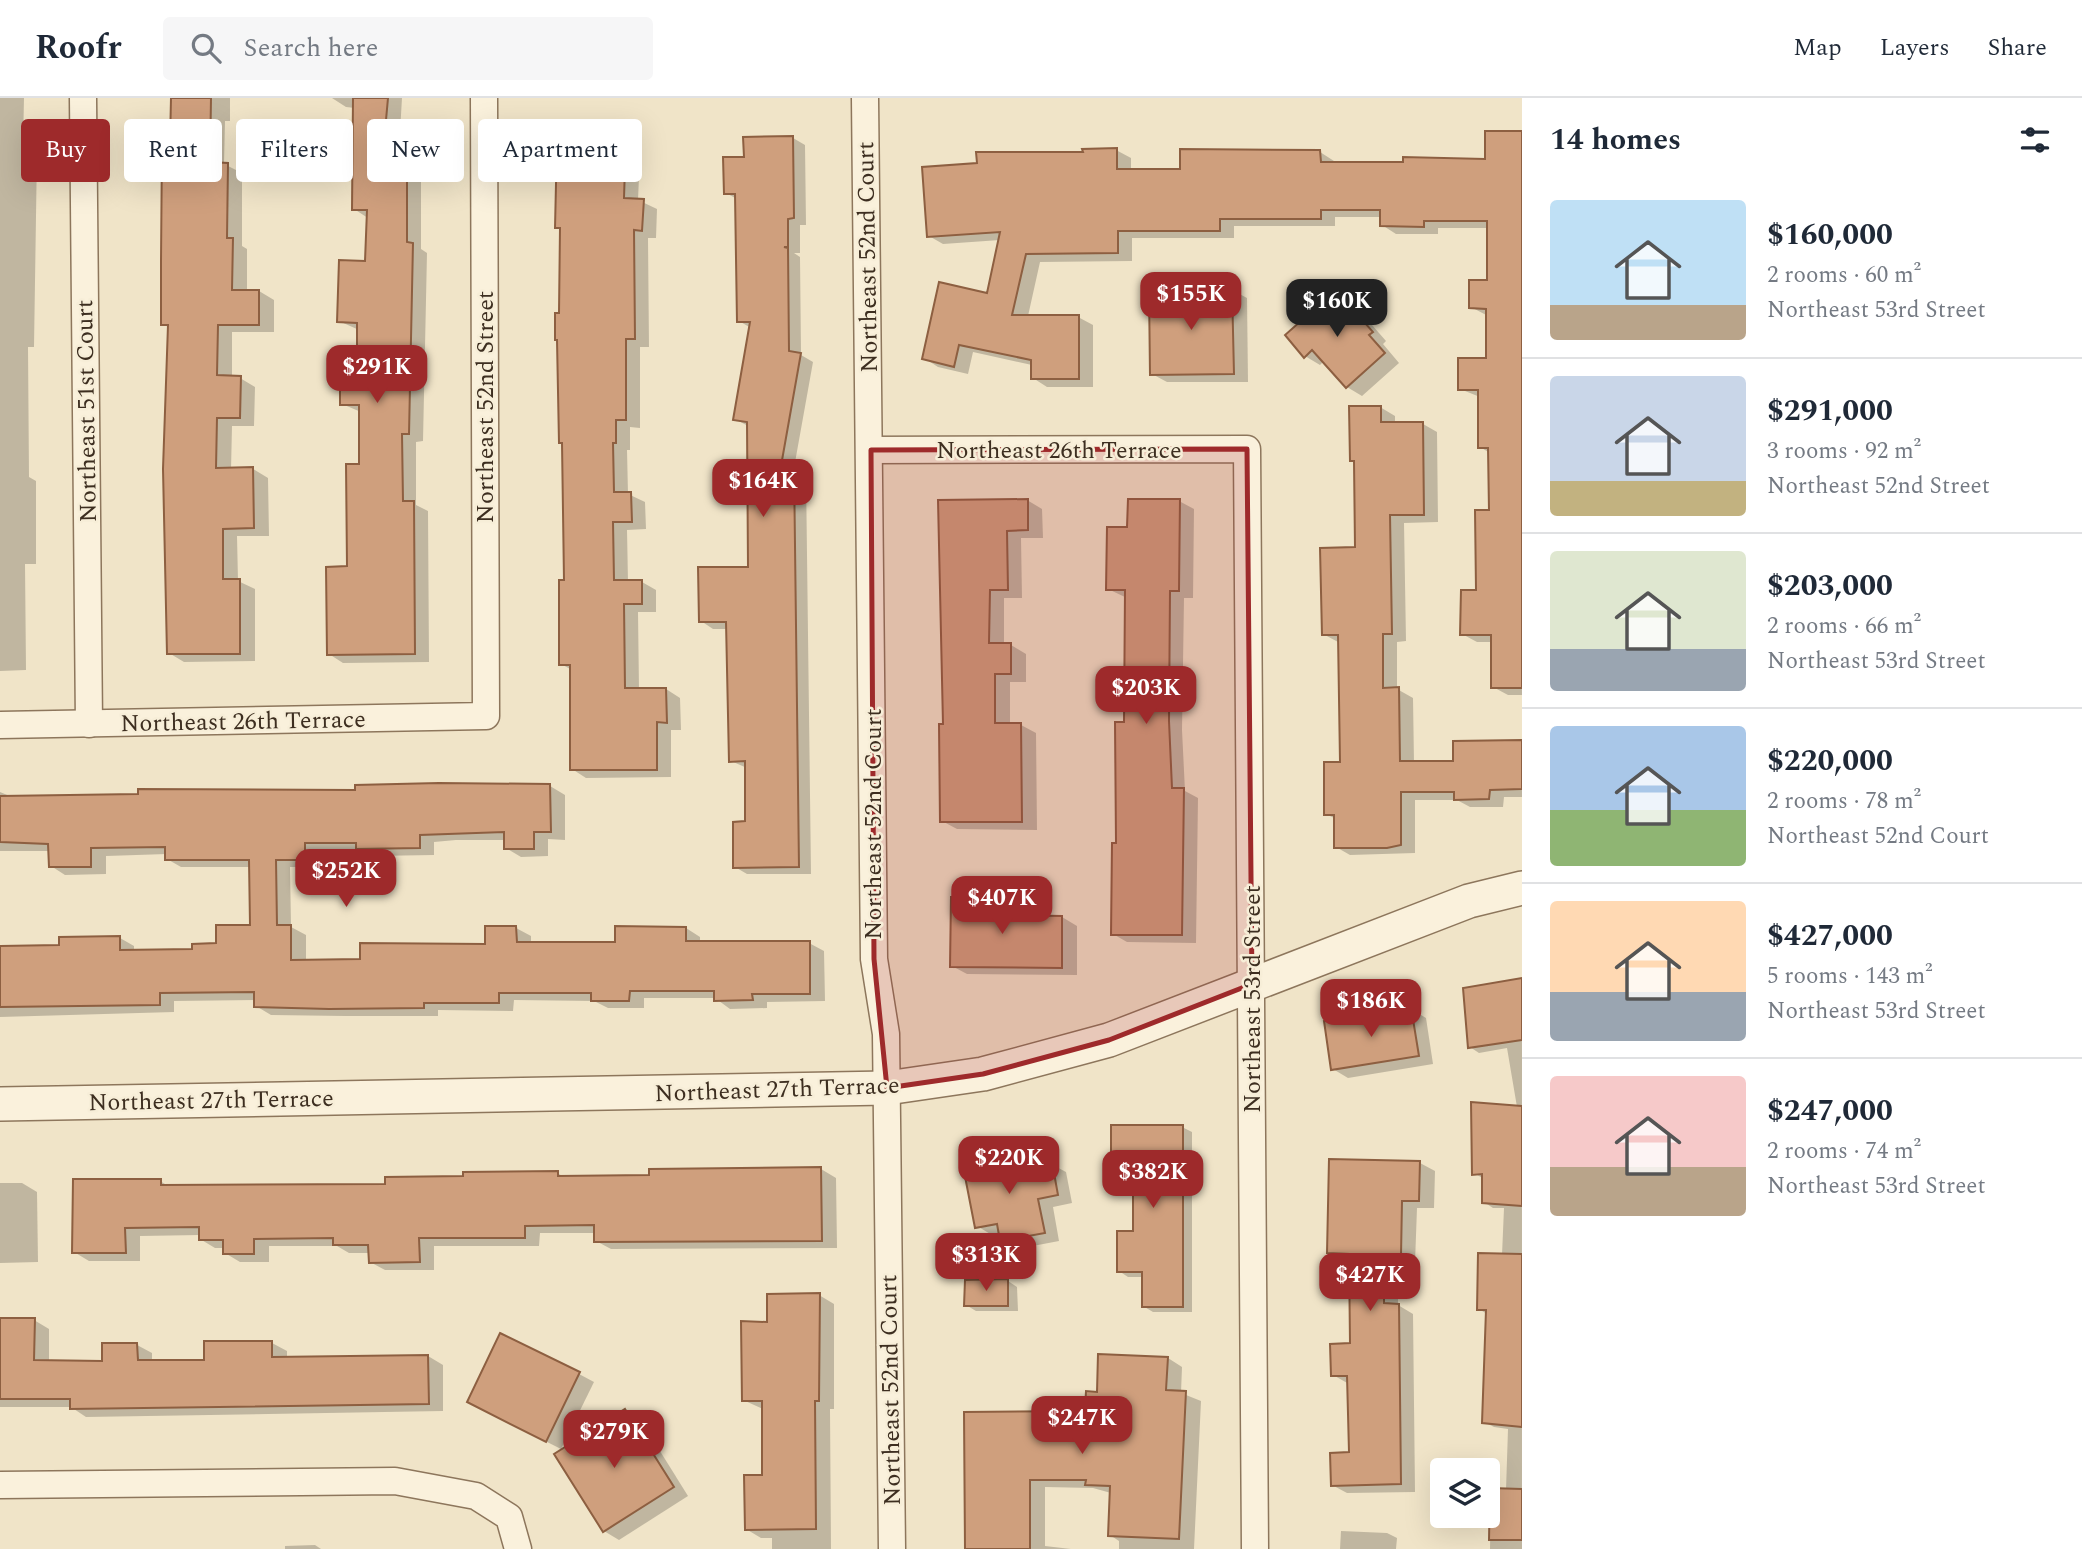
<!DOCTYPE html>
<html lang="en">
<head>
<meta charset="utf-8">
<style>
  body { margin:0; font-family:Spectral,serif; background:#f6f6f7; color:#1f2937; height:100vh; display:flex; flex-direction:column; font-size:26px; white-space:nowrap }
  * { box-sizing:border-box; margin:0 }
  p { font-size:23px; color:#747a83 }
  .icon { flex:none; width:38px; height:38px; fill:none; stroke:currentColor; stroke-width:2; stroke-linecap:round; stroke-linejoin:round }
  .map { position:relative; flex:1; overflow:hidden }
  .side { display:flex; flex-direction:column; background:#fff; width:560px }
  .side>* { flex:none }
  .top-card { position:absolute; left:21px; top:21px; width:665px; height:63px; display:flex; gap:14px }
  .fabs { position:absolute; left:1430px; top:1360px; display:grid; gap:14px }
  .fabs a { display:grid; place-items:center; width:70px; height:70px; border-radius:7px; background:#fff; box-shadow:0 7px 28px #0002; font-size:35px }
  .price { position:absolute; translate:-50% -60px; padding:0 16px; border-radius:14px; background:#9e2a2b; color:#fff; font-size:23px; line-height:46px; filter:drop-shadow(0 2px 4px #0008) }
  .price::after { content:''; position:absolute; left:50%; top:42px; width:21px; height:16px; margin-left:-10px; background:inherit; clip-path:polygon(0 0,100% 0,50% 100%) }
  .price.current { background:#222; color:#fff }
  ul { padding:0; list-style:none }
  li { display:flex; align-items:center; gap:21px; height:175px; padding:0 28px }
  li+li { border-top:2px solid #e0e1e3 }
  li span { display:grid; place-items:center; flex:none; width:196px; height:140px; border-radius:7px; color:#555 }
  li>.icon { margin-inline-start:auto }
  span .icon { width:84px; height:84px; fill:#fffc; stroke-width:1 }
  li b { font-size:30px }
  h2 { display:flex; justify-content:space-between; align-items:center; height:84px; padding:0 28px; font-size:30px }
  .pill { padding:0 24px; border-radius:7px; background:#fff; box-shadow:0 7px 28px #0002; font-size:24px; line-height:63px }
  .pill.current { background:#9e2a2b; color:#fff }
  header { display:flex; align-items:center; gap:42px; box-sizing:border-box; height:98px; padding:0 35px; background:#fff; border-bottom:2px solid #e0e1e3 }
  header strong { font-size:33px }
  nav { display:flex; gap:38px; margin-inline-start:auto; font-size:24px }
  .search { width:490px; height:63px; background:#f6f6f7; display:flex; align-items:center; gap:18px; box-sizing:border-box; padding:0 24px; border-radius:7px; color:#747a83; font-size:26px }
  main { display:flex; flex:1; min-height:0 }
  .map>svg:first-child { display:block }
  .shadow { fill:#0003 }
  .building { fill:#cf9f7d; stroke:#8d5f41; stroke-width:2 }
  .lines { fill:none; stroke-linecap:round; stroke-linejoin:round }
  .minor-casing { stroke:#8d765c; stroke-width:29 }
  .tertiary-casing { stroke:#8d765c; stroke-width:36 }
  .minor { stroke:#faf1dc; stroke-width:26 }
  .tertiary { stroke:#faf1dc; stroke-width:33 }
  .marked { fill:#9e2a2b; fill-opacity:0.2; stroke:#9e2a2b; stroke-width:5; stroke-linejoin:round }
  .labels { text-anchor:middle; stroke-width:5; stroke-linejoin:round; paint-order:stroke }
  .street-label { font-size:24px; fill:#3d2e20; stroke:#f7eed8 }
</style>
</head>
<body>
<header>
<strong>Roofr</strong>
<div class="search"><svg class="icon" aria-label="search" viewBox="0 0 24 24"><circle cx="10" cy="10" r="6"/><path d="M15 15l6 6"/></svg>Search here</div>
<nav><a>Map</a><a>Layers</a><a>Share</a></nav>
</header>
<main>
<div class="map">
<svg width="1522" height="1451" viewBox="0 0 1522 1451">
  <rect width="100%" height="100%" fill="#f0e4c8"/>
  <!-- shadow -->
  <g class="shadow">
    <path d="M0,0H24L23,46L37,54L34,249H28L29,379L36,383V466H25L26,572L0,573Z"/>
    <path d="M172,0H230V23H225L224,66L242,75V148L247,151V193H259L274,202V234H232V280H240L255,289L254,328H232L231,372L253,371L268,380L269,438H237L238,483L255,491V563L184,564L169,555L170,230L163,226Z"/>
    <path d="M332,0H402L400,34H407L421,43V151L427,155L423,343L416,344V407L428,413L429,564L343,565L329,556L349,470L361,367V314L342,306L359,278V232L339,223L366,165L368,120L354,111L355,10L346,9Z"/>
    <path d="M1487,35H1522V609V597H1508L1493,589V544H1477L1462,536L1477,494L1491,413L1490,355L1480,349V299L1460,291L1488,262V218L1471,209L1489,184V130H1438V136H1396L1382,127L1381,119H1335V128H1234V140H1132V163L1040,164L1028,218L1078,219L1093,227V289H1047L1033,280L1032,267L973,254L968,276L938,269L924,260L988,197L1000,142L943,146L929,138L1085,55L1116,52L1131,60V73H1181L1320,54L1334,63V66L1487,62Z"/>
    <path d="M793,40L805,47L806,127H800V155H794L800,159L801,257L813,264L794,370L806,376L811,776H747L735,769L747,725V670L731,663L728,531H713L701,523L750,470L748,328L735,321L751,230L739,223L737,101L726,95L746,60Z"/>
    <path d="M606,45L620,53V71L639,79L638,102L657,111L656,140H648L649,249H640V330L630,329V352H627L628,396L645,404L646,431L627,432L628,484H642L656,492V514H638L639,592L666,591L680,600L681,632H671V679L586,680L572,671V572L561,566L566,484L561,132L556,129Z"/>
    <path d="M1232,192L1247,200L1248,284H1167L1152,276Z"/>
    <path d="M1336,194L1351,203L1386,243L1383,246L1399,265L1362,298L1347,289L1324,263L1320,267L1305,258Z"/>
    <path d="M1380,309L1395,318V326H1423L1437,334L1438,424L1404,425L1406,543L1397,544V591L1413,600L1414,665H1455V645L1522,644V699H1504L1503,709H1470L1457,702H1415V755L1350,757L1336,749V721L1326,716L1341,666L1340,545L1323,536L1357,451L1356,365L1351,362Z"/>
    <path d="M1027,402L1042,411L1043,440H1021L1022,500H1004V547H1011L1026,556V584H1010V627H1021L1036,635L1037,732L957,731L942,723L945,628L940,404Z"/>
    <path d="M1179,403L1194,411L1193,500H1184L1182,632L1185,693L1198,700L1196,845L1127,844L1113,836L1126,625L1127,500L1108,491L1129,431Z"/>
    <path d="M550,688L565,697V742L548,741V758L521,759L506,750V742H456L434,744V757L373,758L362,752H319L320,769H290L291,829L306,837V864L362,863L486,848L516,830L531,838V846H617L686,830L700,839V845H809L824,853L825,903L767,904V910L730,911L715,900H644V910H608L594,903L514,902L513,913L438,912V918H345L271,917L256,908V902L174,903V914L0,919V849H61L120,840L134,848V854L193,853L218,847L251,829V769H181L167,761V756L106,758V776L65,777L51,768L50,753H0V694L12,699Z"/>
    <path d="M1008,802L1023,810V819H1062L1077,828V877L967,876L952,868Z"/>
    <path d="M1522,881V1451H1490L1491,1392H1506L1508,1331L1494,1329L1484,1324L1487,1216L1479,1211L1502,1157L1504,1110H1493L1484,1104V1081L1474,1075L1517,1009L1507,950L1479,955L1470,949L1465,891Z"/>
    <path d="M1411,911L1426,920L1433,966L1348,980L1333,971Z"/>
    <path d="M1182,1029L1192,1034V1214H1153L1143,1208L1144,1179H1128L1119,1173L1135,1135L1134,1072H1122L1112,1066Z"/>
    <path d="M993,1059L1008,1068L1009,1074L1051,1066L1066,1074L1072,1105L1053,1109L1059,1143L1017,1151L1002,1142L1001,1136L992,1137L977,1128Z"/>
    <path d="M1420,1065L1435,1073L1434,1110H1417L1415,1165L1398,1164V1207L1413,1216L1415,1394L1347,1395L1332,1387L1351,1356L1349,1286L1333,1277L1351,1247V1163H1344L1329,1154Z"/>
    <path d="M821,1071L836,1080L837,1150L611,1151L596,1143V1135H540L539,1148H434V1172H385L370,1164V1155H349L337,1148H269V1164H240L225,1155V1150H215L200,1141V1137L140,1138V1163H89L74,1154L160,1083L170,1089L387,1088L557,1075L566,1080Z"/>
    <path d="M0,1085H22L37,1094L38,1164L0,1165Z"/>
    <path d="M1008,1183L1017,1189L1018,1213H976L966,1207Z"/>
    <path d="M819,1197L834,1206V1311H830L831,1451H772V1440H761L746,1431L764,1379L763,1311L743,1302L769,1226Z"/>
    <path d="M0,1222H34L49,1231V1264H104L137,1247L152,1255V1264H206V1245H272L287,1253V1261L428,1258L443,1267V1313L86,1319L71,1309H0Z"/>
    <path d="M1168,1260L1182,1269L1181,1295L1201,1303L1194,1451H1119V1443L1110,1437L1111,1395L1093,1390L1045,1389V1448L1071,1451H966L1087,1315L1098,1296Z"/>
    <path d="M579,1276L594,1284L561,1351L484,1312Z"/>
    <path d="M625,1313L640,1321L688,1398L619,1442L604,1433Z"/>
    <path d="M1341,1433L1387,1435L1397,1440L1396,1451H1340Z"/>
    <path d="M315,1447L321,1451H285V1448Z"/>
  </g>
  <!-- building -->
  <g class="building">
    <path d="M171,0H211L210,64L228,65L227,140H233L232,192H259V227H218L217,277L241,278L240,320H217L216,370L253,369L254,430L223,431V481H240V556H167L163,371L168,227H161V163L162,45H170Z"/>
    <path d="M353,0H388L385,33H407V144L413,145L409,336H402L403,403H414L415,556L327,557L326,469L347,468L346,366H359V307H340V276H357V225L337,224L339,162L365,163L367,112H352Z"/>
    <path d="M1485,33H1522V590H1491V537H1460L1461,492H1476L1475,412H1489L1488,350H1478V292H1458V260H1486V211L1469,210V182H1487V123H1424V129L1380,128V112H1321V121H1220V133H1118V155L1026,156L1012,217H1079V281H1031V262L959,247L954,269L922,261L939,184L987,195L1000,134L927,139L922,69L977,65L976,54H1083L1082,51L1117,50V71H1180V51L1320,52L1321,64H1403V59L1485,61Z"/>
    <path d="M793,38L794,120L788,121V149H784L788,150L789,253L801,255L781,368L794,367L799,769L733,770V724L745,723V663L729,664L726,524H699L698,469H748L747,324L733,322L750,224H737L735,96H724L723,59H744L743,39Z"/>
    <path d="M557,42L606,43V69H625L624,100L644,101L642,133L634,132L635,241H626V322H616V345H613L614,394H631L632,424H613L614,482H642V506H624L625,590H666L667,625L657,624V672H570V567H559V482H564L562,345H559L557,242H555V215H559L560,130H555Z"/>
    <path d="M1232,190L1234,276L1150,277L1149,191Z"/>
    <path d="M1336,192L1373,234L1369,237L1385,255L1346,290L1312,252L1304,260L1285,237Z"/>
    <path d="M1349,308H1381V324H1423L1424,417H1390L1392,536H1383V590L1399,589L1400,663H1453V643L1522,642V691L1490,692L1489,701L1454,702V694H1401V747L1387,750H1334V717H1324V664H1340L1338,537H1322L1320,450L1355,449L1354,363H1350Z"/>
    <path d="M1028,401V432L1007,433L1008,492H990L989,545H1011V576H995V625H1021L1022,724H940L939,626H943L938,402Z"/>
    <path d="M1128,401H1180L1179,493H1170L1169,623L1172,690H1184L1182,837H1111L1112,745H1116L1115,624H1124L1125,492H1106L1107,429H1127Z"/>
    <path d="M439,685L550,686L551,734H534V751H504V734L420,737V750L356,751V745H305V762H276L277,827H291V862L360,861V845L485,846V828H516L517,844H615V828L686,829V843H810V896H752L753,902L714,903V893H630L629,903H591V895H499V905H424V910L329,911L254,909V894L160,895V907L0,909V848L59,847V839L120,838V852L192,851V846L216,845V827H250L249,762H165V749L91,750V769H49L48,746L0,744V698L138,696V691L355,692V687Z"/>
    <path d="M951,799L1008,800L1009,817L1062,818V870L950,869Z"/>
    <path d="M1522,880V942L1468,950L1463,890Z"/>
    <path d="M1411,909L1419,958L1331,972L1324,923Z"/>
    <path d="M1471,1004L1522,1008V1108L1482,1105V1076L1472,1077Z"/>
    <path d="M1111,1027H1183V1209H1142V1174H1117V1133H1133V1067H1111Z"/>
    <path d="M993,1057L997,1074L1052,1064L1058,1097L1038,1101L1045,1135L1000,1143L997,1126L975,1130L962,1063Z"/>
    <path d="M1329,1061L1420,1063L1419,1103H1402L1401,1157H1384V1205L1399,1206L1401,1386L1331,1388L1330,1355L1349,1354L1347,1278H1331L1330,1246L1350,1245L1349,1156L1327,1155Z"/>
    <path d="M821,1069L822,1143L594,1144V1127L525,1128V1140H419L420,1164L369,1165L368,1147H333V1140L254,1141V1156H223V1142H199V1129L125,1130L126,1155H72L73,1081H161V1087L385,1086V1079L463,1078V1074L558,1073V1078L649,1077V1071Z"/>
    <path d="M1478,1155L1522,1156V1329L1482,1325L1486,1212H1477Z"/>
    <path d="M1008,1181V1208H964L965,1182Z"/>
    <path d="M820,1195L819,1303H815L816,1431L745,1432L744,1377H762V1303H742L741,1223L767,1224V1196Z"/>
    <path d="M0,1220H35L34,1262L102,1263V1245H137L138,1262H204V1243H272V1259L428,1257L429,1306L70,1311V1301H0Z"/>
    <path d="M500,1235L580,1274L546,1344L467,1304Z"/>
    <path d="M1098,1256L1168,1259L1166,1292L1186,1293L1179,1441L1108,1438L1110,1388L1085,1387L1086,1382H1030V1451H965L964,1314L1085,1313L1086,1293L1097,1294Z"/>
    <path d="M625,1311L674,1389L603,1434L554,1356Z"/>
    <path d="M1490,1390L1522,1391V1442H1489Z"/>
  </g>
  <g class="lines">
    <!-- minor casing -->
    <g class="minor-casing">
      <g id="minor">
        <path d="M83,0L89,626"/>
        <path d="M865,0L874,861L886,936L892,1451"/>
        <path d="M871,352L1247,351L1255,1451"/>
        <path d="M0,627L486,618L484,0"/>
        <path d="M0,1387L395,1383L476,1398L509,1419L518,1451"/>
      </g>
    </g>
    <!-- tertiary casing -->
    <g class="tertiary-casing">
      <path id="tertiary" d="M0,1006L887,990L983,976L1109,942L1469,803L1522,790"/>
    </g>
    <!-- minor -->
    <use href="#minor" class="minor"/>
    <!-- tertiary -->
    <use href="#tertiary" class="tertiary"/>
  </g>
  <!-- marked area -->
  <path class="marked" d="M1247,351L1252,886L1109,942L983,976L887,990L874,861L871,352Z"/>
  <g class="labels">
    <!-- street labels -->
    <g class="street-label">
      <text transform="translate(867 159) rotate(-91)" y="8">Northeast 52nd Court</text>
      <text transform="translate(485 309) rotate(-90)" y="8">Northeast 52nd Street</text>
      <text transform="translate(86 313) rotate(-91)" y="8">Northeast 51st Court</text>
      <text x="1059" y="360">Northeast 26th Terrace</text>
      <text transform="translate(243 623) rotate(-1)" y="8">Northeast 26th Terrace</text>
      <text transform="translate(873 726) rotate(-90)" y="8">Northeast 52nd Court</text>
      <text transform="translate(1252 901) rotate(-90)" y="8">Northeast 53rd Street</text>
      <text transform="translate(777 991) rotate(-2)" y="8">Northeast 27th Terrace</text>
      <text transform="translate(211 1002) rotate(-1)" y="8">Northeast 27th Terrace</text>
      <text transform="translate(890 1292) rotate(-91)" y="8">Northeast 52nd Court</text>
    </g>
  </g>
</svg>
<div class="fabs">
<a><svg class="icon" aria-label="layers" viewBox="0 0 24 24"><path d="M12 4l9 5-9 5-9-5zM3 14l9 5 9-5"/></svg></a>
</div>
<b class="price" style="left:1191px;top:234px">$155K</b>
<b class="price current" style="left:1337px;top:241px">$160K</b>
<b class="price" style="left:377px;top:307px">$291K</b>
<b class="price" style="left:763px;top:421px">$164K</b>
<b class="price" style="left:1146px;top:628px">$203K</b>
<b class="price" style="left:346px;top:811px">$252K</b>
<b class="price" style="left:1002px;top:838px">$407K</b>
<b class="price" style="left:1371px;top:941px">$186K</b>
<b class="price" style="left:1009px;top:1098px">$220K</b>
<b class="price" style="left:1153px;top:1112px">$382K</b>
<b class="price" style="left:986px;top:1195px">$313K</b>
<b class="price" style="left:1370px;top:1215px">$427K</b>
<b class="price" style="left:1082px;top:1358px">$247K</b>
<b class="price" style="left:614px;top:1372px">$279K</b>
<div class="top-card">
<a class="pill current">Buy</a>
<a class="pill">Rent</a>
<a class="pill">Filters</a>
<a class="pill">New</a>
<a class="pill">Apartment</a>
</div>
</div>
<section class="side">
<h2>14 homes<svg class="icon" aria-label="filters" viewBox="0 0 24 24"><path d="M4 7h16M4 17h16"/><circle cx="9" cy="7" r="2"/><circle cx="15" cy="17" r="2"/></svg></h2>
<ul>
<li><span style="background:linear-gradient(#bfe0f5 75%,#b9a48a 0)"><svg class="icon" aria-label="home" viewBox="0 0 24 24"><path d="M3 11l9-7 9 7M6 9v11h12V9"/></svg></span><div><b>$160,000</b><p>2 rooms · 60 m²</p><p>Northeast 53rd Street</p></div></li>
<li><span style="background:linear-gradient(#c9d6e8 75%,#c2b280 0)"><svg class="icon" aria-label="home" viewBox="0 0 24 24"><path d="M3 11l9-7 9 7M6 9v11h12V9"/></svg></span><div><b>$291,000</b><p>3 rooms · 92 m²</p><p>Northeast 52nd Street</p></div></li>
<li><span style="background:linear-gradient(#dfe7d0 70%,#9aa5b1 0)"><svg class="icon" aria-label="home" viewBox="0 0 24 24"><path d="M3 11l9-7 9 7M6 9v11h12V9"/></svg></span><div><b>$203,000</b><p>2 rooms · 66 m²</p><p>Northeast 53rd Street</p></div></li>
<li><span style="background:linear-gradient(#a9c7e8 60%,#8fb573 0)"><svg class="icon" aria-label="home" viewBox="0 0 24 24"><path d="M3 11l9-7 9 7M6 9v11h12V9"/></svg></span><div><b>$220,000</b><p>2 rooms · 78 m²</p><p>Northeast 52nd Court</p></div></li>
<li><span style="background:linear-gradient(#ffd9b3 65%,#9aa5b1 0)"><svg class="icon" aria-label="home" viewBox="0 0 24 24"><path d="M3 11l9-7 9 7M6 9v11h12V9"/></svg></span><div><b>$427,000</b><p>5 rooms · 143 m²</p><p>Northeast 53rd Street</p></div></li>
<li><span style="background:linear-gradient(#f6c9c9 65%,#b9a48a 0)"><svg class="icon" aria-label="home" viewBox="0 0 24 24"><path d="M3 11l9-7 9 7M6 9v11h12V9"/></svg></span><div><b>$247,000</b><p>2 rooms · 74 m²</p><p>Northeast 53rd Street</p></div></li>
</ul>
</section>
</main>
</body>
</html>
